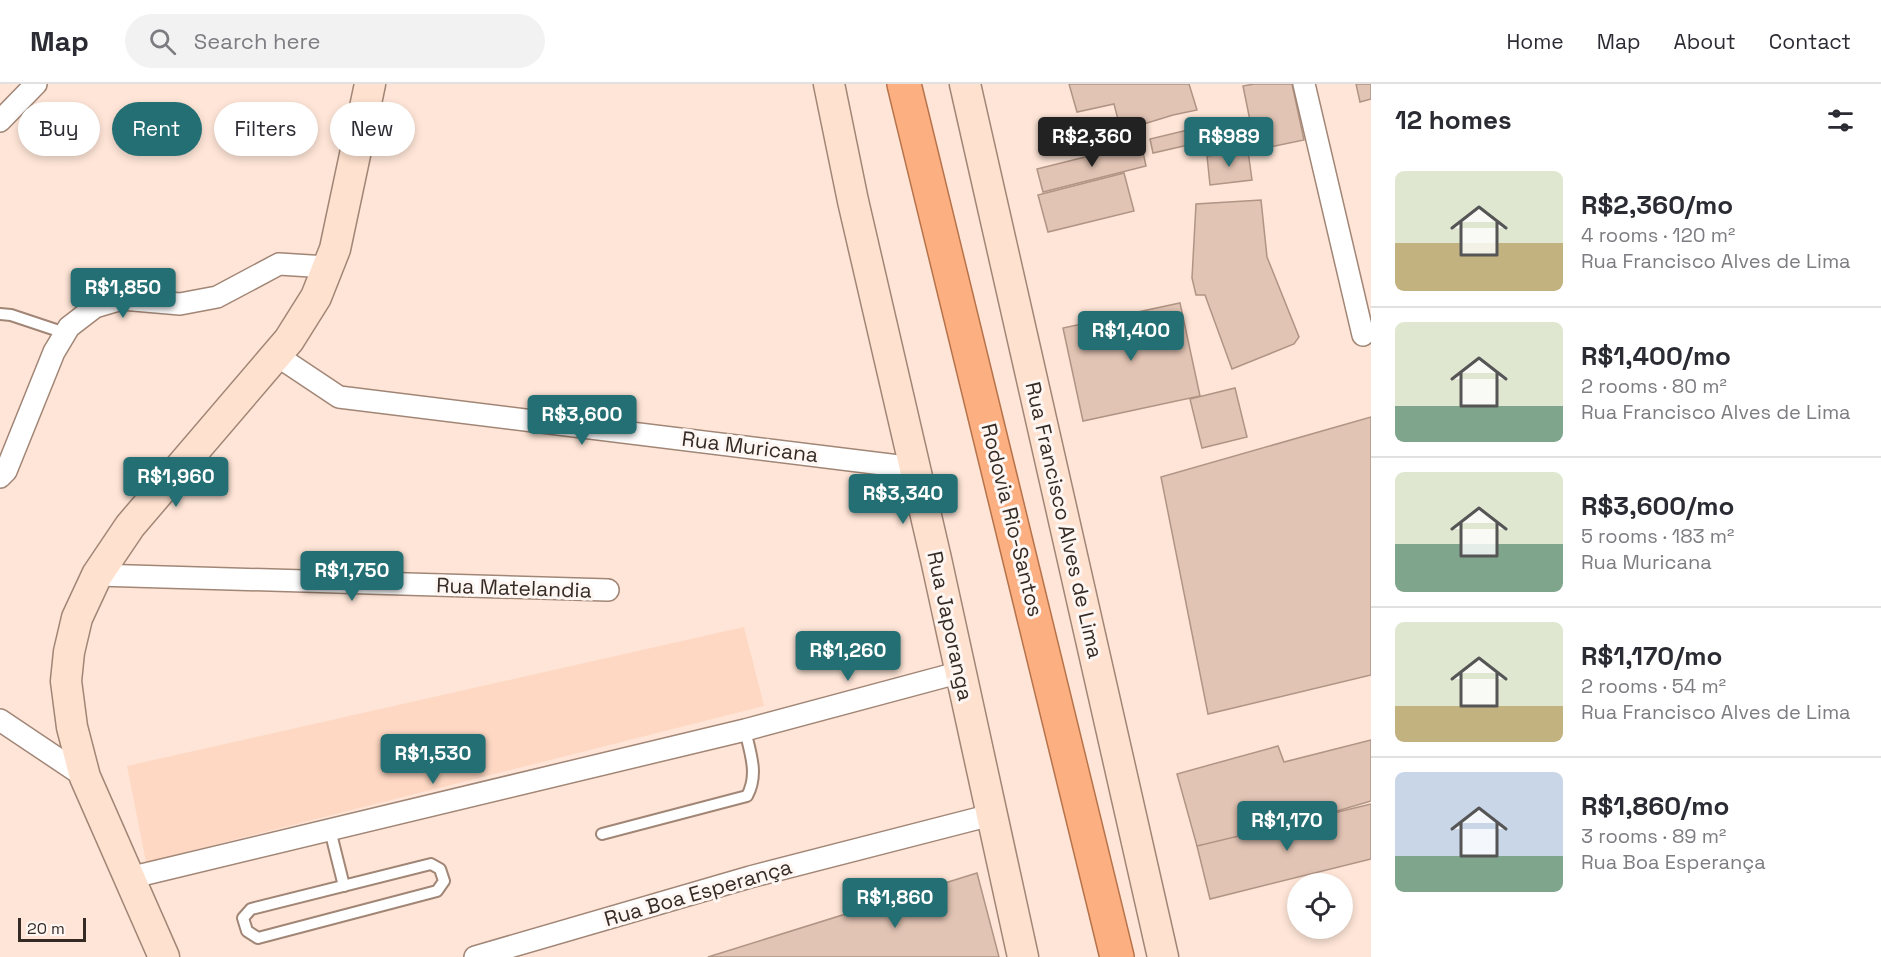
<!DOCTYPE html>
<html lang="en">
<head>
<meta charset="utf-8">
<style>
  body { margin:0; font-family:"Space Grotesk",sans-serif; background:#f2f2f3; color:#2b2b33; height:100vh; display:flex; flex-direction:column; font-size:22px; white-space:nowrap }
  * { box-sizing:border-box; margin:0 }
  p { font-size:20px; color:#7c7c81 }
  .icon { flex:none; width:33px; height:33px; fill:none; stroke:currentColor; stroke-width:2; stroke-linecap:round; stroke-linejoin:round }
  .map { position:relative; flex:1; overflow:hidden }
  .drawer { display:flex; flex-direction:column; background:#fff; width:510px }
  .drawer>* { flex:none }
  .top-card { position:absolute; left:18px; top:18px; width:570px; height:54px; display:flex; gap:12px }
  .tools { position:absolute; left:1287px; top:789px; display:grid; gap:12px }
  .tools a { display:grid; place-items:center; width:66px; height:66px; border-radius:50%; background:#fff; box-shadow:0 3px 9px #0003; font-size:30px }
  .scale { position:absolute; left:18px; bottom:15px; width:68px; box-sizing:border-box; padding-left:6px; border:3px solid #362a24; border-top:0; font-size:16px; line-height:21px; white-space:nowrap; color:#362a24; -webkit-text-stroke:4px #fdf6f3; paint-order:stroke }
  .price { position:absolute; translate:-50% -51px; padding:0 14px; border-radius:6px; background:#246f73; color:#fff; font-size:20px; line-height:39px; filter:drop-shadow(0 2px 3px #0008) }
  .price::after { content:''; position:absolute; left:50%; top:36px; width:18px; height:14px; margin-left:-9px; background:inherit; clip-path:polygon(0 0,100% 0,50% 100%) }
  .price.on { background:#222; color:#fff }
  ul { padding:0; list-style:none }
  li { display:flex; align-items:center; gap:18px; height:150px; padding:0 24px }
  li+li { border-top:2px solid #e1e1e2 }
  li span { display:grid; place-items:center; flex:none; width:168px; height:120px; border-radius:9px; color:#555 }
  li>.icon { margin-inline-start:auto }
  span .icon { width:72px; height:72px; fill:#fffc; stroke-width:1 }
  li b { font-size:26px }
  h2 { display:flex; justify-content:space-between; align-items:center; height:72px; padding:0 24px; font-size:26px }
  .tag { padding:0 21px; border-radius:27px; background:#fff; box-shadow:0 3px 9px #0003; font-size:21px; line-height:54px }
  .tag.on { background:#246f73; color:#fff }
  header { display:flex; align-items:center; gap:36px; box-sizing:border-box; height:84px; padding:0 30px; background:#fff; border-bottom:2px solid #e1e1e2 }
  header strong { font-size:28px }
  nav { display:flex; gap:33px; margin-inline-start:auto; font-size:21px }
  .search { width:420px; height:54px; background:#f2f2f3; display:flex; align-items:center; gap:15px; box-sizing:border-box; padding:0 21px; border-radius:33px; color:#7c7c81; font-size:22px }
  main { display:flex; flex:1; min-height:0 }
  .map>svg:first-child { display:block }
  .built { fill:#fed8c3 }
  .building { fill:#e2c4b4; stroke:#b09484; stroke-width:1.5 }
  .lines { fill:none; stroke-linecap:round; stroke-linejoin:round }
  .service-casing { stroke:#a18676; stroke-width:14 }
  .minor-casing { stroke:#a18676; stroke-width:24 }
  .secondary-casing { stroke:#a18676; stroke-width:33 }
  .trunk-casing { stroke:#b6734b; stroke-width:36 }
  .service { stroke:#fff; stroke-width:10 }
  .minor { stroke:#fff; stroke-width:21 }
  .secondary { stroke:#fee1cf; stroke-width:30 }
  .trunk { stroke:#fcaf80; stroke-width:33 }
  .labels { text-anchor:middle; stroke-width:6; stroke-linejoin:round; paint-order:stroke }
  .street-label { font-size:21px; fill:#362a24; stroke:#fdf6f3 }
</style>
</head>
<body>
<header>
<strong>Map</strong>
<div class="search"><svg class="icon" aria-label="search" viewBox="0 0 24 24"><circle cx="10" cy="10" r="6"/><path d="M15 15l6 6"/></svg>Search here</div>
<nav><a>Home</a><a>Map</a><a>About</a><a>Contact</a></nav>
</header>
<main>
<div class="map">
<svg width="1371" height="873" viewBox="0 0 1371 873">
  <rect width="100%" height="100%" fill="#fee5d7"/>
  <!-- built -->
  <path class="built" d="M744,543L764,622L146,778L127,682Z"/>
  <!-- building -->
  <g class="building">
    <path d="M1069,0H1189L1197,26L1173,31L1121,47L1114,20L1077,28Z"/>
    <path d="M1254,0H1292L1304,56L1256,66L1243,2Z"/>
    <path d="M1356,0H1371V15L1360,18Z"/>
    <path d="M1238,34L1241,49L1153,69L1150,55Z"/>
    <path d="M1141,59L1146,82L1043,108L1037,85Z"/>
    <path d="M1248,67L1252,96L1210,101L1207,72Z"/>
    <path d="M1124,89L1134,127L1048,148L1038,111Z"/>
    <path d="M1261,116L1267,173L1299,253L1294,260L1232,285L1205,211H1196L1192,194L1196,120Z"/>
    <path d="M1180,219L1200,312L1083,337L1063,244Z"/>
    <path d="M1235,304L1247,353L1202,364L1190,315Z"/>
    <path d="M1371,333V591L1208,630L1161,393Z"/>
    <path d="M1371,656V717L1249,753L1197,762L1177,690L1278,662L1284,678Z"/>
    <path d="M1371,720V775L1210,815L1197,762Z"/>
    <path d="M977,789L999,873H708Z"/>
  </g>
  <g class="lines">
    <!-- service casing -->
    <g class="service-casing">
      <g id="service">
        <path d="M0,230L11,231L65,249"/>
        <path d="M330,746L344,802"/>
        <path d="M602,750L747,712C759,690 750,669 745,646"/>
        <path d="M431,780L440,785L444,797L437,807L258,854L247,847L243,834L251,825Z"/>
      </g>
    </g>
    <!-- minor casing -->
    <g class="minor-casing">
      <g id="minor">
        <path d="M1304,0L1363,251"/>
        <path d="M0,37L36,0"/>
        <path d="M276,271L339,313L915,384"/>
        <path d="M0,393L6,387L54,268L69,243L95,223L122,215L180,220L217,213L279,180L327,183"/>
        <path d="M97,491L608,506"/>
        <path d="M0,636L85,693"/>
        <path d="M129,794L745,646L961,588"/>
        <path d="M475,873L750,793L991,731"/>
      </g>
    </g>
    <!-- secondary casing -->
    <g class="secondary-casing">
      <g id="secondary">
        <path d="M829,0L853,117L936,475L1023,873"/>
        <path d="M965,0L1163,873"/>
        <path d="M164,873L85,693L72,643L66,597L69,568L77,534L97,491L130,442L289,256L316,213L335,165L370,0"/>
      </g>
    </g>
    <!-- trunk casing -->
    <g class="trunk-casing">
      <path id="trunk" d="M904,0L1117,873"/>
    </g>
    <!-- service -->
    <use href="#service" class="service"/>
    <!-- minor -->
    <use href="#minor" class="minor"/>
    <!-- secondary -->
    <use href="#secondary" class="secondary"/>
    <!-- trunk -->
    <use href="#trunk" class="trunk"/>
  </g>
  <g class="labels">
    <!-- street labels -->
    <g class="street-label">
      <text transform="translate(750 363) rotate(7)" y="7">Rua Muricana</text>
      <text transform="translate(1012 436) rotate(76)" y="7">Rodovia Rio-Santos</text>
      <text transform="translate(1064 436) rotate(77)" y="7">Rua Francisco Alves de Lima</text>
      <text transform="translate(514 504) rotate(2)" y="7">Rua Matelandia</text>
      <text transform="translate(950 542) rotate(78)" y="7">Rua Japoranga</text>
      <text transform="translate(698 809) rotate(-16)" y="7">Rua Boa Esperança</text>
    </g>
  </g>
</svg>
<div class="tools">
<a><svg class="icon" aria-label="locate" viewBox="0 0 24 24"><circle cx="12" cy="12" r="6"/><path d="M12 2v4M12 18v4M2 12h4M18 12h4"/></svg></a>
</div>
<div class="scale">20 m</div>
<b class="price on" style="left:1092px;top:84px">R$2,360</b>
<b class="price" style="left:1229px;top:84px">R$989</b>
<b class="price" style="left:123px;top:235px">R$1,850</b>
<b class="price" style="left:1131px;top:278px">R$1,400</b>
<b class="price" style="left:582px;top:362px">R$3,600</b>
<b class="price" style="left:176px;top:424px">R$1,960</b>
<b class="price" style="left:903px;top:441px">R$3,340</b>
<b class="price" style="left:352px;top:518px">R$1,750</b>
<b class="price" style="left:848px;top:598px">R$1,260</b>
<b class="price" style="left:433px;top:701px">R$1,530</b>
<b class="price" style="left:1287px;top:768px">R$1,170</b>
<b class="price" style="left:895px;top:845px">R$1,860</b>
<div class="top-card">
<a class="tag">Buy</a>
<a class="tag on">Rent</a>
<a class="tag">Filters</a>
<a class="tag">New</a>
</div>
</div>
<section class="drawer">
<h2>12 homes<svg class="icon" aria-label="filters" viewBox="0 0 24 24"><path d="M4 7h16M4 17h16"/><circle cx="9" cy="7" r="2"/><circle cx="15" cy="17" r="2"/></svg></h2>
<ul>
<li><span style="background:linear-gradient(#dfe7d0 60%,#c2b280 0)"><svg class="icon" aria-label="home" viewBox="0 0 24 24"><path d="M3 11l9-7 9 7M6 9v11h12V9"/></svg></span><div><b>R$2,360/mo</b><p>4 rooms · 120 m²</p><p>Rua Francisco Alves de Lima</p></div></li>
<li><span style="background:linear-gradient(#dfe7d0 70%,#7fa58c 0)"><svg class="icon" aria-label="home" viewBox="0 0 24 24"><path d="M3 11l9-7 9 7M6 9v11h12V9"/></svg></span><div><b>R$1,400/mo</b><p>2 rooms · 80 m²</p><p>Rua Francisco Alves de Lima</p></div></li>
<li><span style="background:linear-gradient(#dfe7d0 60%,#7fa58c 0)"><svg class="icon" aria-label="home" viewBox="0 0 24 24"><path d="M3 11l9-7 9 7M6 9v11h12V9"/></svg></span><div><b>R$3,600/mo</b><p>5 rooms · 183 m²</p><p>Rua Muricana</p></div></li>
<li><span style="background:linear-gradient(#dfe7d0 70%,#c2b280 0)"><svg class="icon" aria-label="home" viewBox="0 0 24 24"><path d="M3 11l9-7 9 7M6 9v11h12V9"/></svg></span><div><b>R$1,170/mo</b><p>2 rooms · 54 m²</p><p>Rua Francisco Alves de Lima</p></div></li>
<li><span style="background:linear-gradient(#c9d6e8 70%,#7fa58c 0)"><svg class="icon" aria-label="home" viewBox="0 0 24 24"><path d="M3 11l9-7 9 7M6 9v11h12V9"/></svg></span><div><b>R$1,860/mo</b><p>3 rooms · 89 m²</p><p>Rua Boa Esperança</p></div></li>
</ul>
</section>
</main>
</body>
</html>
